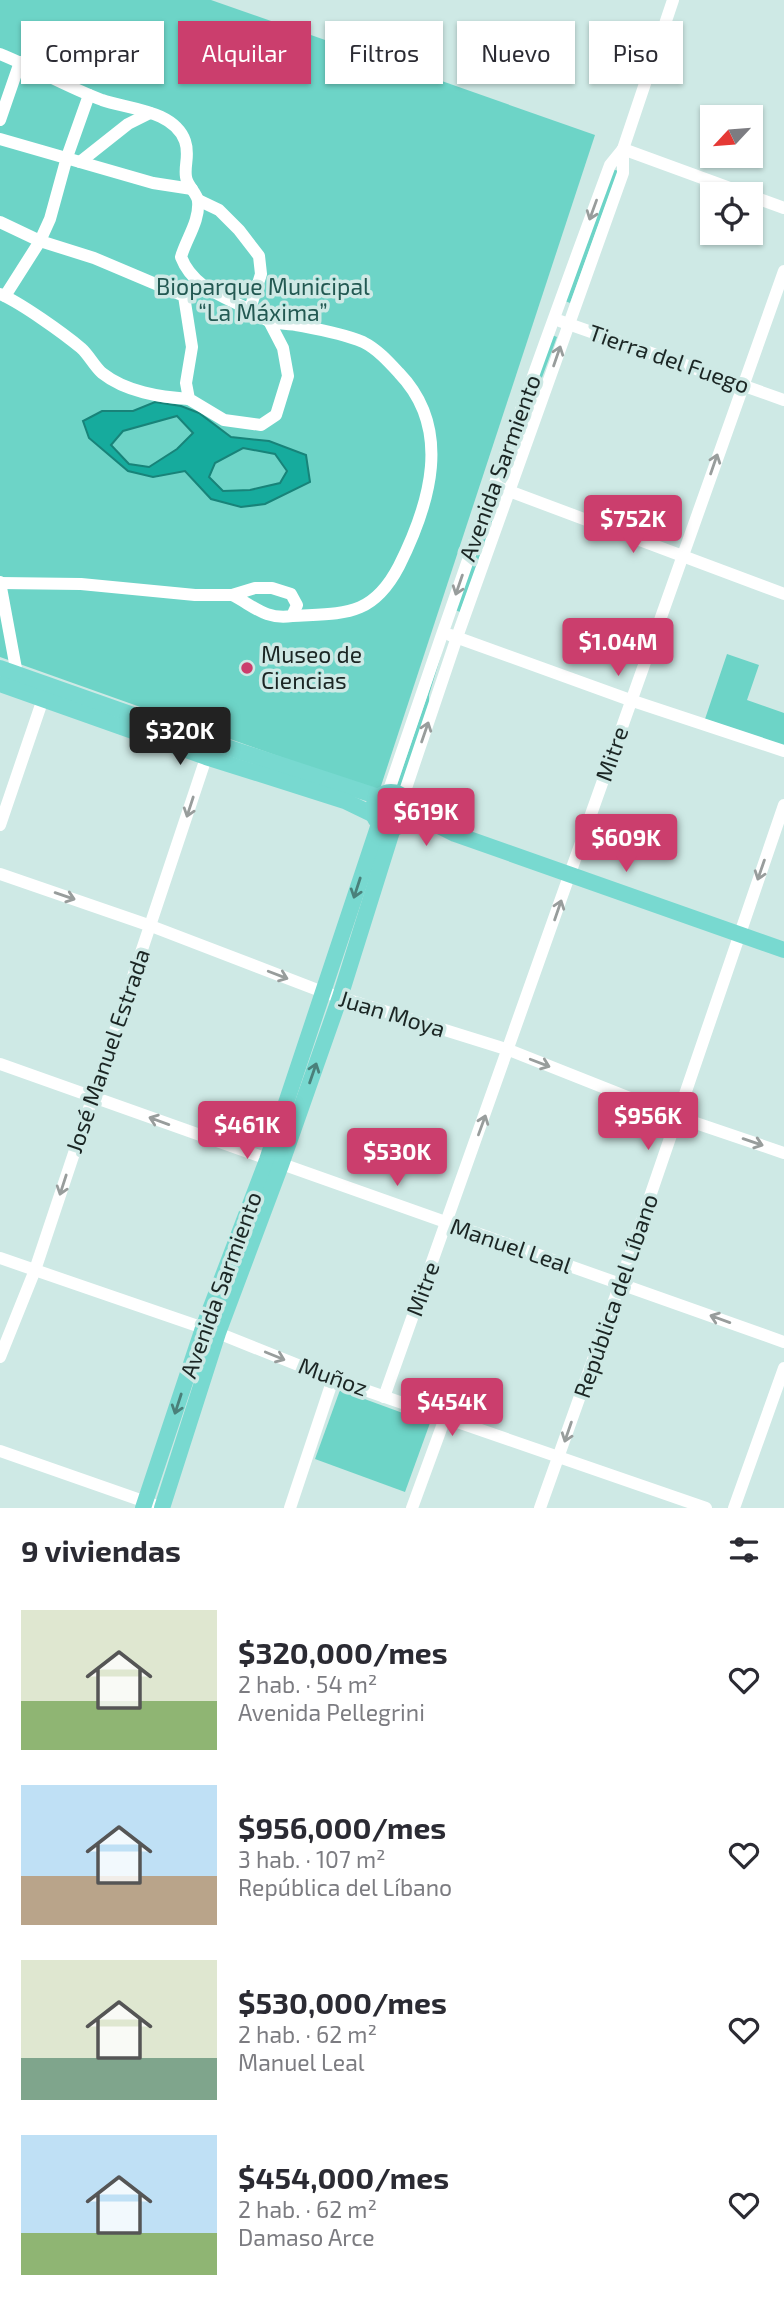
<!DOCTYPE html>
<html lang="es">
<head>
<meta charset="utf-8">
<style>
  body { margin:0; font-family:"Exo 2",sans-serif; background:#f2f2f3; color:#2b2b33; height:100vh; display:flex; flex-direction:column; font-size:26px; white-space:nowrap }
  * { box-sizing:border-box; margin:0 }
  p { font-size:23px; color:#7c7c81 }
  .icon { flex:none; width:38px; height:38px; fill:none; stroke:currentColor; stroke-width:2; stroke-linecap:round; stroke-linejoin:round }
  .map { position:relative; height:1508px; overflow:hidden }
  .panel { display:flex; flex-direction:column; background:#fff; flex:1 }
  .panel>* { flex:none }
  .top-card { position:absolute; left:21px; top:21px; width:742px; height:63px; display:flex; gap:14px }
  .needle { width:46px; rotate:244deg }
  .buttons { position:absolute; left:700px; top:105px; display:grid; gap:14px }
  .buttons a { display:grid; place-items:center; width:63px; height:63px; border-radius:0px; background:#fff; box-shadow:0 2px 5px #0004; font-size:35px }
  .price { position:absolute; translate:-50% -60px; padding:0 16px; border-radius:7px; background:#cb3e6d; color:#fff; font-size:23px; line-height:46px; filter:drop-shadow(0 2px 4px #0008) }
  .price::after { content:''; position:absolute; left:50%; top:42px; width:21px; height:16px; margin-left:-10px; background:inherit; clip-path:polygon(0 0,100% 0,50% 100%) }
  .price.on { background:#222; color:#fff }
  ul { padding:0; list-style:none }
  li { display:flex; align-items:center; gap:21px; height:175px; padding:0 21px }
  li span { display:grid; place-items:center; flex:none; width:196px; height:140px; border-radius:0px; color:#555 }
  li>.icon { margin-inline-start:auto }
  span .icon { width:84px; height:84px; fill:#fffc; stroke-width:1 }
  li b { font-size:30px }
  h2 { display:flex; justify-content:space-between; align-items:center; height:84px; padding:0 21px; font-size:30px }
  .tag { padding:0 24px; border-radius:0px; background:#fff; box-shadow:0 2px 5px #0004; font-size:24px; line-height:63px }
  .tag.on { background:#cb3e6d; color:#fff }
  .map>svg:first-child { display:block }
  .green { fill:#6dd4c7 }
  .water { fill:#16ab9d; stroke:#188379; stroke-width:2; fill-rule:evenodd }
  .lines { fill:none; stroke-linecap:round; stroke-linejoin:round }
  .minor { stroke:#fff; stroke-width:12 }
  .major { stroke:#78d9d0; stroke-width:16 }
  .oneway { stroke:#989d9c }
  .oneway2 { stroke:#4a807a }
  .poi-dot { fill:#cb3e6d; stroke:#cee9e5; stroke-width:2.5 }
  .labels { text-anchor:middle; stroke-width:7; stroke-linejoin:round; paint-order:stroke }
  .park-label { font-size:23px; fill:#235952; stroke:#cee9e5 }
  .street-label { font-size:23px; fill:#1b2624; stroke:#cee9e5 }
  .poi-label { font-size:23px; fill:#1b2624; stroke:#cee9e5; text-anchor:start }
</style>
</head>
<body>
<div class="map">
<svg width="784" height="1508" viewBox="0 0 784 1508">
  <rect width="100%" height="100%" fill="#cee9e5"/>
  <!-- green -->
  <g class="green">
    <path d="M0,0H211L595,135L379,792L0,657Z"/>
    <path d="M613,169L618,171L570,303L565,301Z"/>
    <path d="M552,335L557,337L508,469L523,427L524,414Z"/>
    <path d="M492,505L498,507L460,612L455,610Z"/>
    <path d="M442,652L429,695V708L402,787L397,785Z"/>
    <path d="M727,654L759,665L747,700L784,713V746L705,719Z"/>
    <circle cx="391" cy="810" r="11"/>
    <path d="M340,1390L430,1423L405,1492L315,1459Z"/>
  </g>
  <!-- water -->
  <path class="water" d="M155,402L181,406L199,413L231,437L269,441L306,455L310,482L265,504L241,507L211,499L185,471L153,477L128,471L89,438L83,421L102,411H133ZM177,416L193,433L177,449L149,467L129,464L111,445L123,431ZM243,448L275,454L287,471L280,483L250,490L223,491L209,477L215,463Z"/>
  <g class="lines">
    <!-- minor -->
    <g class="minor">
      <path d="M0,54C35,68 67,87 102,100C128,109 174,110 185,141C190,155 184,165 186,177C187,186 197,193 198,201C200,221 186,239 181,257C192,286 220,295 246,308C254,311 261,318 269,321C277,324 287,324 296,325C317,329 342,333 363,342C377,349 388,361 399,373C453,429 430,504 399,566C372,618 343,613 292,616"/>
      <path d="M0,120L20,62"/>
      <path d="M0,139L153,183L192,189"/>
      <path d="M623,149L746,194"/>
      <path d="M80,162L128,124L150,113"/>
      <path d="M751,196L784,208"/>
      <path d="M198,200L219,210L239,230L259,256L261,274L250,309"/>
      <path d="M0,222L40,241L94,258L184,296L192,347L186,383L189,399L224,420L261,425L276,415L288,376L283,348L269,321"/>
      <path d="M0,294C21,303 63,333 81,348C89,355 94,366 102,373C126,392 160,397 189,399"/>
      <path d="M5,296L40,241L50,219L67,157L89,95"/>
      <path d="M560,321L784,400"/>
      <path d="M501,488L784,594"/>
      <path d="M0,582L17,674"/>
      <path d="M0,583L81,584L195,595H232L255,588H272L291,594L297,605L292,616C265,620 254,606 232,595"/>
      <path d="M450,635L630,700L784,751"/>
      <path d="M388,793C459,582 533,373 610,165L623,149"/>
      <path d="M403,797L457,637L623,173V149L673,0"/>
      <path d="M0,825L45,693"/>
      <path d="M0,874L151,926L323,992L509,1050L678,1117L784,1153"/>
      <path d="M0,1064L784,1342"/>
      <path d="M0,1258L218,1333L333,1379L706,1508"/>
      <path d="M0,1357L35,1270L209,749"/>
      <path d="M384,1397L784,271"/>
      <path d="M0,1451L163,1508"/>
      <path d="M290,1508L333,1379"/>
      <path d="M412,1508L445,1418"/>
      <path d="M540,1508L620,1284L784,805"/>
      <path d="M734,1508L784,1368"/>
    </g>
    <!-- major -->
    <g class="major">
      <path d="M0,668L190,735L379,797"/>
      <path d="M0,684L206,757L345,801L374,815"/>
      <circle cx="391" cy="810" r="18"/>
      <path d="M409,811L455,834L784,950"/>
      <path d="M143,1508L203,1328L267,1160L379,824"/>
      <path d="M162,1508L218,1333L281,1165L340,997L393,828"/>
    </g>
  </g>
  <!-- one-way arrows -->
  <defs><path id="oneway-shaft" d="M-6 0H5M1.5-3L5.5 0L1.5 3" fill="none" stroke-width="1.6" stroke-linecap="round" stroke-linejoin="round" transform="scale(1.75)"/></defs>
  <g class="oneway">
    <use href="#oneway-shaft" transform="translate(593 210) rotate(110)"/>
    <use href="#oneway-shaft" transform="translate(557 356) rotate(-71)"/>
    <use href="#oneway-shaft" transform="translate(714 464) rotate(-71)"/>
    <use href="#oneway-shaft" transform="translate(459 585) rotate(109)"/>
    <use href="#oneway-shaft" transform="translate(425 732) rotate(-71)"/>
    <use href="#oneway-shaft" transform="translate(190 807) rotate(108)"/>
    <use href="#oneway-shaft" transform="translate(761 870) rotate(109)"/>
    <use href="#oneway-shaft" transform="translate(65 896) rotate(19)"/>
    <use href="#oneway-shaft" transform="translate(558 910) rotate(-71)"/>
    <use href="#oneway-shaft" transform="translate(278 975) rotate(21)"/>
    <use href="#oneway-shaft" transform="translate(540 1063) rotate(21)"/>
    <use href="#oneway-shaft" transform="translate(159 1121) rotate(-160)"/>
    <use href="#oneway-shaft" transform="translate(482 1125) rotate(-70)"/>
    <use href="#oneway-shaft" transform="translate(753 1142) rotate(19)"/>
    <use href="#oneway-shaft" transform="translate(63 1185) rotate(108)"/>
    <use href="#oneway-shaft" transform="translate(720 1319) rotate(-160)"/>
    <use href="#oneway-shaft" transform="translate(275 1356) rotate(22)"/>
    <use href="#oneway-shaft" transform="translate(568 1432) rotate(109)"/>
  </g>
  <g class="oneway2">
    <use href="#oneway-shaft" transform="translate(357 888) rotate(108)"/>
    <use href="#oneway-shaft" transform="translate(313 1073) rotate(-71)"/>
    <use href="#oneway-shaft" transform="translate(178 1404) rotate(108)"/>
  </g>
  <!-- markers -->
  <circle class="poi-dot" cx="247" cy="668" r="7"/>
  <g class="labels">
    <!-- park labels -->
    <g class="park-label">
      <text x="263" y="295">Bioparque Municipal<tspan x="263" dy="26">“La Máxima”</tspan></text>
    </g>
    <!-- street labels -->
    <g class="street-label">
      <text transform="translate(669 359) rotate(19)" y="8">Tierra del Fuego</text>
      <text transform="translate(500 468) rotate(-70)" y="8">Avenida Sarmiento</text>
      <text transform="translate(612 754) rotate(-71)" y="8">Mitre</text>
      <text transform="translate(392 1014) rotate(17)" y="8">Juan Moya</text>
      <text transform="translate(108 1051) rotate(-71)" y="8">José Manuel Estrada</text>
      <text transform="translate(511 1246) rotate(19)" y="8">Manuel Leal</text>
      <text transform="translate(221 1285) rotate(-70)" y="8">Avenida Sarmiento</text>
      <text transform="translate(423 1289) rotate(-70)" y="8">Mitre</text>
      <text transform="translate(616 1296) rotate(-71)" y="8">República del Líbano</text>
      <text transform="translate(333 1377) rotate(20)" y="8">Muñoz</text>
    </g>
    <!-- poi labels -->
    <g class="poi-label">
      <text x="261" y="663">Museo de<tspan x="261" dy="26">Ciencias</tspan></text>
    </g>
  </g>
</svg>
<div class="buttons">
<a><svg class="needle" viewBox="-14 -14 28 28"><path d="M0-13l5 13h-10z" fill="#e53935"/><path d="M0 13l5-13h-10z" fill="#7c7c81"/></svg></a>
<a><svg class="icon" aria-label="locate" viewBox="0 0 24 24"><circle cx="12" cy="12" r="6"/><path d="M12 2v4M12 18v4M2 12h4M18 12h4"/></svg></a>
</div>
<b class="price" style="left:633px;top:555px">$752K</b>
<b class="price" style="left:618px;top:678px">$1.04M</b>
<b class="price on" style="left:180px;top:767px">$320K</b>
<b class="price" style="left:426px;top:848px">$619K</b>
<b class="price" style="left:626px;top:874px">$609K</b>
<b class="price" style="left:648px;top:1152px">$956K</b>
<b class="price" style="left:247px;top:1161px">$461K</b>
<b class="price" style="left:397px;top:1188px">$530K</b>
<b class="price" style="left:452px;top:1438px">$454K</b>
<div class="top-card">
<a class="tag">Comprar</a>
<a class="tag on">Alquilar</a>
<a class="tag">Filtros</a>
<a class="tag">Nuevo</a>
<a class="tag">Piso</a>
</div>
</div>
<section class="panel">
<h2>9 viviendas<svg class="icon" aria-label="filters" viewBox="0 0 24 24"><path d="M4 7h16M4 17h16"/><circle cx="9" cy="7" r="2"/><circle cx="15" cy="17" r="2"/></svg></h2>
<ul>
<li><span style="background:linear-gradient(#dfe7d0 65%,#8fb573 0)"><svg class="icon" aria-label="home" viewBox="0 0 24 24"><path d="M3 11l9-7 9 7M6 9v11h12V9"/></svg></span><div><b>$320,000/mes</b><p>2 hab. · 54 m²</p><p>Avenida Pellegrini</p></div><svg class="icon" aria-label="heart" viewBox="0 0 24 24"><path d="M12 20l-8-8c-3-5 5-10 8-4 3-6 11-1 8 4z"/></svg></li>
<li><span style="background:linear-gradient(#bfe0f5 65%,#b9a48a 0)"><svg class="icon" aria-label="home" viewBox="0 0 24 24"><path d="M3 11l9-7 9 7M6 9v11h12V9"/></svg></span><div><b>$956,000/mes</b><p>3 hab. · 107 m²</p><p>República del Líbano</p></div><svg class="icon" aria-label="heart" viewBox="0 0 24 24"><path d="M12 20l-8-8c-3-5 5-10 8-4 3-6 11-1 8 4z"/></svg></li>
<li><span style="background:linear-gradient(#dfe7d0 70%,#7fa58c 0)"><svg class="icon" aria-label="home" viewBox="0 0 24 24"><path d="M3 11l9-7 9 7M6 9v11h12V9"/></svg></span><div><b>$530,000/mes</b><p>2 hab. · 62 m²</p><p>Manuel Leal</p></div><svg class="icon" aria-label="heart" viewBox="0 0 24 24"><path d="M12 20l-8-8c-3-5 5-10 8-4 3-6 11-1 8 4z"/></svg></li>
<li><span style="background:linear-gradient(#bfe0f5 70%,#8fb573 0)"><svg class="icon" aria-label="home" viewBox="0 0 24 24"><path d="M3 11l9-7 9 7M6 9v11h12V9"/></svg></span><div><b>$454,000/mes</b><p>2 hab. · 62 m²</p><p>Damaso Arce</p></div><svg class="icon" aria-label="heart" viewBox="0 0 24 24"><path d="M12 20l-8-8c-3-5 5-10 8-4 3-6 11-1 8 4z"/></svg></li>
</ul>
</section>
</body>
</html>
